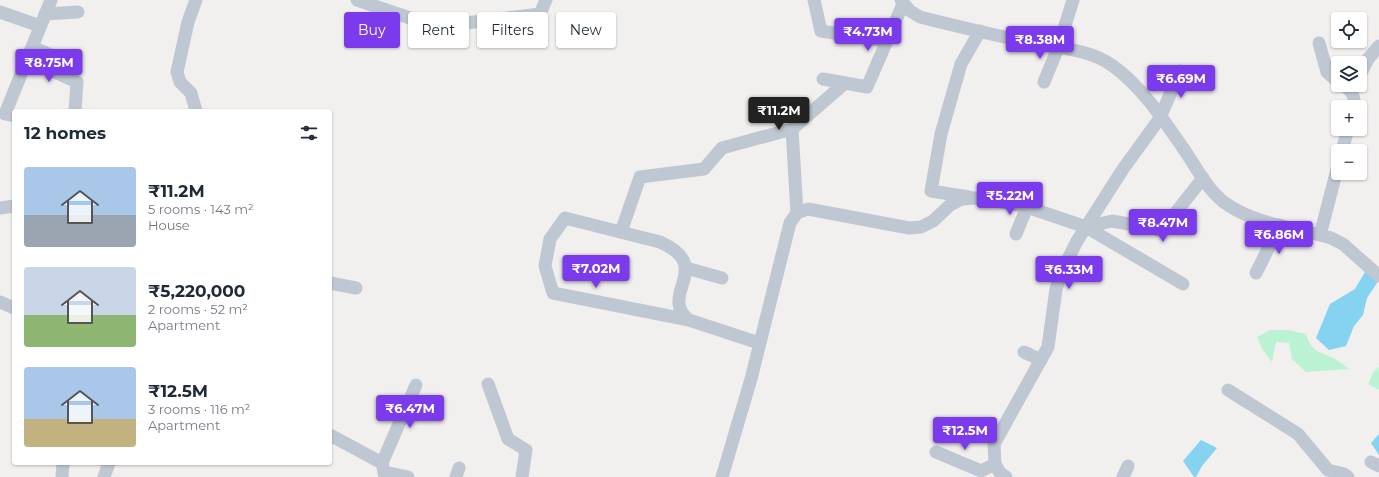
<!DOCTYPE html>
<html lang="en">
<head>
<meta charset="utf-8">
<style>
  body { margin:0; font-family:Montserrat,sans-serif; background:#f2f2f3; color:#1f2937; height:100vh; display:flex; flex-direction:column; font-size:15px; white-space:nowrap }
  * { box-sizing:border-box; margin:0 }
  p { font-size:13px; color:#747a83 }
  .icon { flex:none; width:22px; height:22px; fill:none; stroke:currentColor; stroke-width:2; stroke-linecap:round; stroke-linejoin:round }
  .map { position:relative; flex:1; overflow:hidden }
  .drawer { position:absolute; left:12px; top:109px; width:320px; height:356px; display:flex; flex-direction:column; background:#fff; border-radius:4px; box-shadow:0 1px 3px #0004 }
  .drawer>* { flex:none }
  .top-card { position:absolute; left:344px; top:12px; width:380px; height:36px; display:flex; gap:8px }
  .buttons { position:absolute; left:1331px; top:12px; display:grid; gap:8px }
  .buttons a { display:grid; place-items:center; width:36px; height:36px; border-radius:4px; background:#fff; box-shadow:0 1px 3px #0004; font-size:20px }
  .price { position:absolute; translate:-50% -34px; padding:0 9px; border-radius:4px; background:#7c3aed; color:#fff; font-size:13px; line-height:26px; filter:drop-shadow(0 1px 2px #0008) }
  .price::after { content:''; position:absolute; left:50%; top:24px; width:12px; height:9px; margin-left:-6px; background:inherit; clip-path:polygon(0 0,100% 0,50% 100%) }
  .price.current { background:#222; color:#fff }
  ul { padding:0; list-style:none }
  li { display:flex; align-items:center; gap:12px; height:100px; padding:0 12px }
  li span { display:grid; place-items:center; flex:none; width:112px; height:80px; border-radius:4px; color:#555 }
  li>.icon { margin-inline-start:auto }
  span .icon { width:48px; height:48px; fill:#fffc; stroke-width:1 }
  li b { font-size:17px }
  h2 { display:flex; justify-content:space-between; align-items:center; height:48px; padding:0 12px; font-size:17px }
  .tag { padding:0 14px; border-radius:4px; background:#fff; box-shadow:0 1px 3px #0004; font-size:14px; line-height:36px }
  .tag.current { background:#7c3aed; color:#fff }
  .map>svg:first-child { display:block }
  .green { fill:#bbf2d4 }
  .water { fill:#85d2f1 }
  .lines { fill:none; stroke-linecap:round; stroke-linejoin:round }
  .minor { stroke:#bfc8d2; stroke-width:13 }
</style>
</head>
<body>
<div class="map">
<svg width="1379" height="477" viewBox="0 0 1379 477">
  <rect width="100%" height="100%" fill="#f2efef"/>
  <!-- green -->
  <g class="green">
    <path d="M1270,330H1288L1306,334C1312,352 1318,351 1333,358C1339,361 1344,365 1349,369L1306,372L1292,359L1289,343L1276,342L1272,362L1262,349L1257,337Z"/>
    <path d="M1379,367V390L1368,384L1374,371Z"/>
  </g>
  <!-- water -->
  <g class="water">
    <path d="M1365,272L1379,280L1367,298L1363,315L1354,326L1346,346L1329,350L1316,338L1330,304L1355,289Z"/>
    <path d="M1379,434V455L1371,443Z"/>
    <path d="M1201,440L1217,448L1202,466L1196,477H1194L1183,461Z"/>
  </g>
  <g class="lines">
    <!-- minor -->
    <g class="minor">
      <path d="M357,0L410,18L449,25L540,14L546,0"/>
      <path d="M814,0L821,31L887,41"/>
      <path d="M901,0L910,11L920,17C955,26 991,34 1026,42C1054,48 1089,48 1113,66C1142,87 1163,119 1183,148C1197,168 1208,192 1228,205C1258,225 1297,228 1331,238L1343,244L1379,276"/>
      <path d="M0,12L40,26"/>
      <path d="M45,14L78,12"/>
      <path d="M1319,43L1327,72L1338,82"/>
      <path d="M32,47L58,58L55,72L77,82L75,111"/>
      <path d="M1360,75L1368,59L1379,46"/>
      <path d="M823,79L867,87L903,4"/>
      <path d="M1044,82L1058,48L1073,0"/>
      <path d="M1343,85C1352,91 1355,95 1354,107"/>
      <path d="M196,111L191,93L180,82L177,72L188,22L196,0"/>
      <path d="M14,116L5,114L51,0"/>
      <path d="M1342,151L1348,129"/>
      <path d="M969,197L931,191L941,134L961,64L980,31"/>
      <path d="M0,208L14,206"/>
      <path d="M797,213L792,129L845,83"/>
      <path d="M1086,227L1112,221L1162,230L1203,178"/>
      <path d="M621,232L640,177L704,169L722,148L792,129"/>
      <path d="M1016,234L1027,207"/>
      <path d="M1320,235L1338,166"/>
      <path d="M686,268L722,278"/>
      <path d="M1256,273L1280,225"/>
      <path d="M330,283L356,288"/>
      <path d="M0,302L14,308"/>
      <path d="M689,320L553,293L545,266L550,239L565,218L660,242C716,267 657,295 689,320L759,343"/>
      <path d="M1024,352L1041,360"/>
      <path d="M488,384L508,439L526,450L522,477"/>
      <path d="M1228,390L1298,434L1328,470L1344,474L1348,477"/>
      <path d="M330,435L382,463L385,477"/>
      <path d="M936,452L981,471L995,464"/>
      <path d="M1371,462L1379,466"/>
      <path d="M382,463L416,385"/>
      <path d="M385,472L408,477"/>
      <path d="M62,477L63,463"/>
      <path d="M104,477L109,463"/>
      <path d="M456,477L459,468"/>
      <path d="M722,477L751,379L790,223L797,213L808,209L909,228L921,227L933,221L950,205L962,199L974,198L1008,203L1027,207L1086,227L1183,284"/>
      <path d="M1006,477L1000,473L995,464L994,444L1048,347L1056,289L1062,271L1077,241L1123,169L1160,118L1180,71"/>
      <path d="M1123,477L1128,466"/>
    </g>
  </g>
</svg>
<div class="buttons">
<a><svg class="icon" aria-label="locate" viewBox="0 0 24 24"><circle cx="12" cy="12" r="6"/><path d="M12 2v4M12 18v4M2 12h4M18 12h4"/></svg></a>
<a><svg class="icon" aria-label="layers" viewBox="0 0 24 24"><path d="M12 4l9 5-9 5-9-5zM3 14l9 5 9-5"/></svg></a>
<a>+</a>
<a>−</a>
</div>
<b class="price" style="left:868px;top:52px">₹4.73M</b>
<b class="price" style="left:1040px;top:60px">₹8.38M</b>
<b class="price" style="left:49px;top:83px">₹8.75M</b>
<b class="price" style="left:1181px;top:99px">₹6.69M</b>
<b class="price current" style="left:779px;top:131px">₹11.2M</b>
<b class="price" style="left:1010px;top:216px">₹5.22M</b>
<b class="price" style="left:1163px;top:243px">₹8.47M</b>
<b class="price" style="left:1279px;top:255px">₹6.86M</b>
<b class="price" style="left:596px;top:289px">₹7.02M</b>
<b class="price" style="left:1069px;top:290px">₹6.33M</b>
<b class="price" style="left:410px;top:429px">₹6.47M</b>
<b class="price" style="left:965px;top:451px">₹12.5M</b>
<div class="top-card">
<a class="tag current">Buy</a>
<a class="tag">Rent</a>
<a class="tag">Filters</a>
<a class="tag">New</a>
</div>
<section class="drawer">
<h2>12 homes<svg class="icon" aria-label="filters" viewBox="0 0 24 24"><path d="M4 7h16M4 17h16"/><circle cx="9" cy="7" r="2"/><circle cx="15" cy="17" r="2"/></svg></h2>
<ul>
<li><span style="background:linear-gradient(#a9c7e8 60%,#9aa5b1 0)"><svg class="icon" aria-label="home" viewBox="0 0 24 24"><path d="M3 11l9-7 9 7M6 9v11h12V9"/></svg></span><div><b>₹11.2M</b><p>5 rooms · 143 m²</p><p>House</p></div></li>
<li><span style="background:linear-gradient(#c9d6e8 60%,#8fb573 0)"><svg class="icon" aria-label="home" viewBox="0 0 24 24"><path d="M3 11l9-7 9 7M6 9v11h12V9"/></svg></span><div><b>₹5,220,000</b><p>2 rooms · 52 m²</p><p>Apartment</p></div></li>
<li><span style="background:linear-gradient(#a9c7e8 65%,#c2b280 0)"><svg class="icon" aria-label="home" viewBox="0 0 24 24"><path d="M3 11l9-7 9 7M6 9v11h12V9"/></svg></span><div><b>₹12.5M</b><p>3 rooms · 116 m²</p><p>Apartment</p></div></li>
</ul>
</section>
</div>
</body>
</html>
